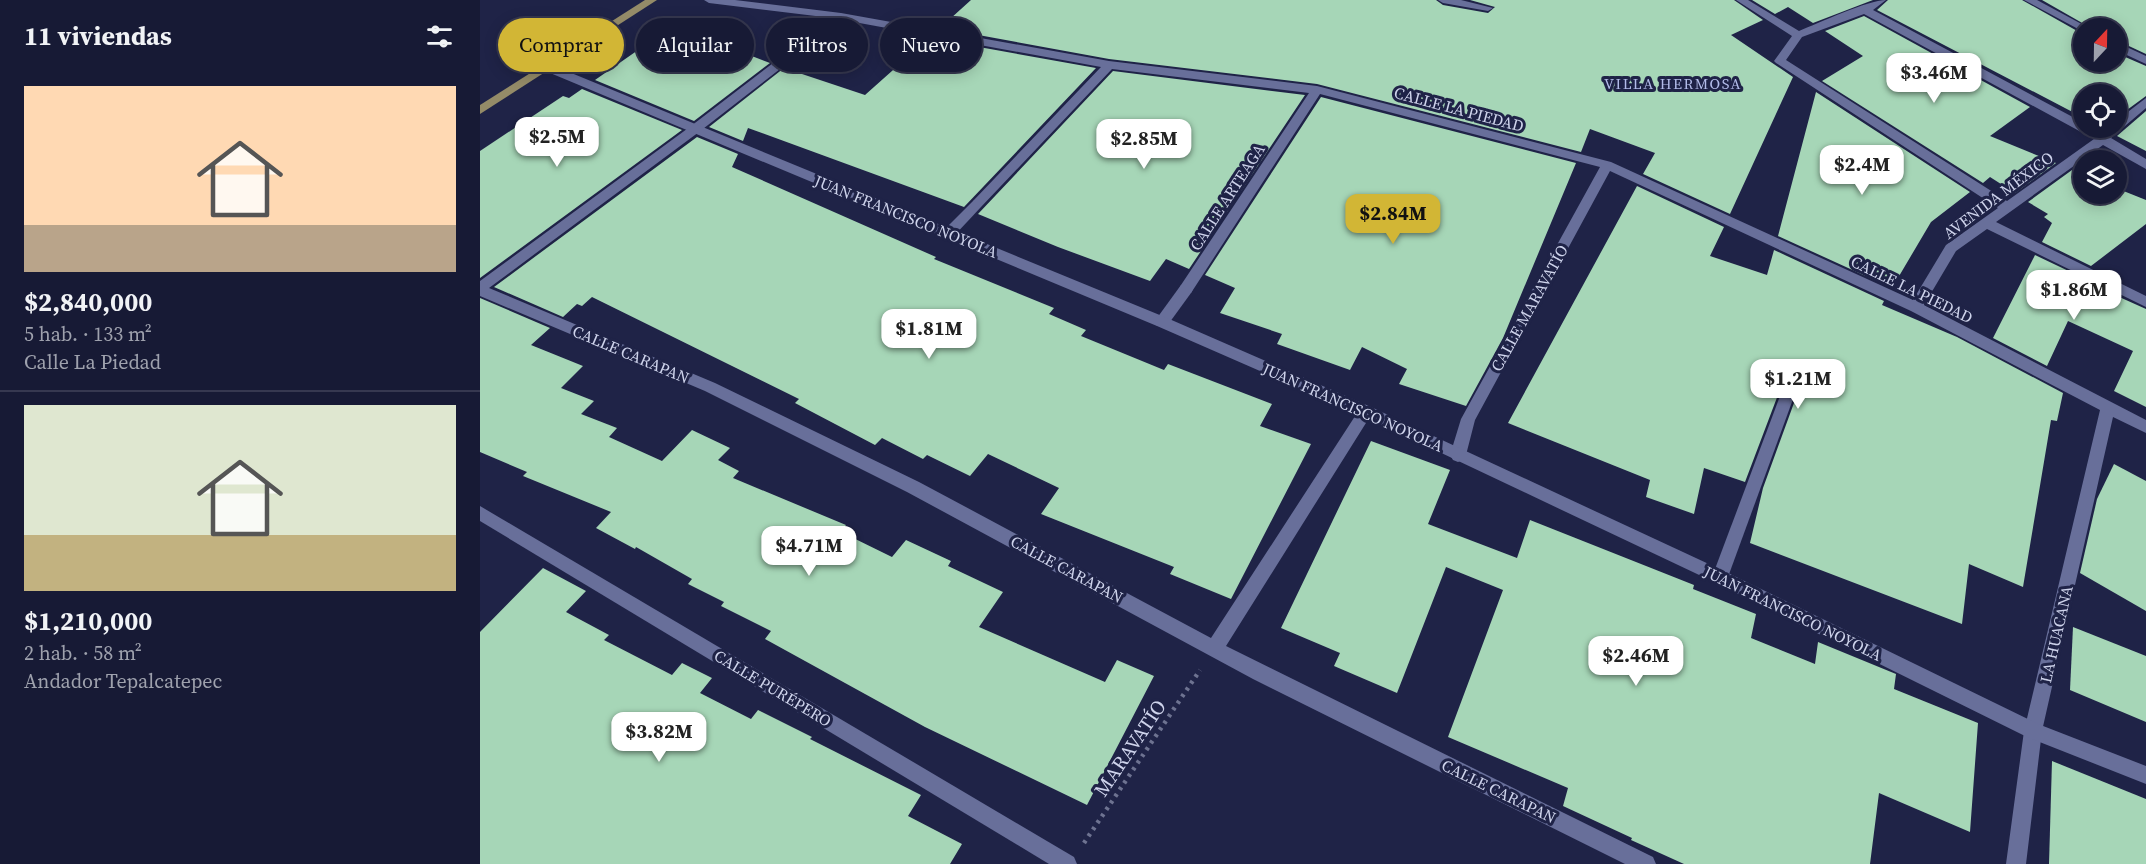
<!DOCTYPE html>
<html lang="es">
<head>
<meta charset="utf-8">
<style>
  body { margin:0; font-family:"Source Serif 4",serif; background:#242741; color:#f1f3f6; height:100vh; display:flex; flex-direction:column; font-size:22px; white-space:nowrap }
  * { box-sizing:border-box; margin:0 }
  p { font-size:20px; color:#9ea1ad }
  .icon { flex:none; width:33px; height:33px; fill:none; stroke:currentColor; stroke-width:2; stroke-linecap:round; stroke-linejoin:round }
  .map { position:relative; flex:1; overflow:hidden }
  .panel { display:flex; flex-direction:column; background:#171a35; width:480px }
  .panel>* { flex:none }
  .hud { position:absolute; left:18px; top:18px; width:570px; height:54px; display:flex; gap:12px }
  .needle { width:39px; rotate:22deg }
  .buttons { position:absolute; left:1593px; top:18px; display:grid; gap:12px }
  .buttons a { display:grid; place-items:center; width:54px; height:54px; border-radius:50%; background:#171a35; box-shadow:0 3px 15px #0003,0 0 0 2px #363850; font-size:30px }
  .price { position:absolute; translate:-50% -51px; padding:0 14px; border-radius:12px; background:#fff; color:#222; font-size:20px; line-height:39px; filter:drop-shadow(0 2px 3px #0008) }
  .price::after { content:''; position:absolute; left:50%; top:36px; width:18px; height:14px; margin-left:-9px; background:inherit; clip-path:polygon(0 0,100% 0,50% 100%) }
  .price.selected { background:#d2b635; color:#111 }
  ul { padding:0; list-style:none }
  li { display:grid; align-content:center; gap:12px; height:318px; padding:0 24px }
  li+li { border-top:2px solid #363850 }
  li span { display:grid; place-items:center; height:186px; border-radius:0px; color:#555 }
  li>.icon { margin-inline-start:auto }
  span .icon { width:108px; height:108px; fill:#fffc; stroke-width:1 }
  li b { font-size:26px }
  h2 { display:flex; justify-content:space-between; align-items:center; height:72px; padding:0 24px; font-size:26px }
  .chip { padding:0 21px; border-radius:27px; background:#171a35; box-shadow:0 3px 15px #0003,0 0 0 2px #363850; font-size:21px; line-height:54px }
  .chip.selected { background:#d2b635; color:#111 }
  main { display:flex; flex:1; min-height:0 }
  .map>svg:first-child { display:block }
  .building { fill:#a6d6b7 }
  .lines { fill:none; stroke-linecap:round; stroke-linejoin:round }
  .path { stroke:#6e7391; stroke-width:4.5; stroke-dasharray:3 5; stroke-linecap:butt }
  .pedestrian { fill:#686f9a; fill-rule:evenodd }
  .minor { fill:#686f9a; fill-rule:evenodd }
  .tertiary { fill:#686f9a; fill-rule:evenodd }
  .primary { fill:#948b68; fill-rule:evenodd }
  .labels { text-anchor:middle; stroke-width:6; stroke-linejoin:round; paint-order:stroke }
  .far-neighbourhood-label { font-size:15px; letter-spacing:1.5px; fill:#b3bcea; stroke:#1f2347 }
  .street-label { font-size:16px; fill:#ced3eb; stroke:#1f2347 }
  .near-street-label { font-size:20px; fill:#ced3eb; stroke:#1f2347 }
</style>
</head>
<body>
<main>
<section class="panel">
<h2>11 viviendas<svg class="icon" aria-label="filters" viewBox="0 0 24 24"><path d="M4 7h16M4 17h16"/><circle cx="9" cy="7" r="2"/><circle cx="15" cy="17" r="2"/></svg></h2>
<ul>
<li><span style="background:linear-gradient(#ffd9b3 75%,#b9a48a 0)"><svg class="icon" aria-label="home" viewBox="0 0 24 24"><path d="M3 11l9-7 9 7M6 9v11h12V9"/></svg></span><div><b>$2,840,000</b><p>5 hab. · 133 m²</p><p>Calle La Piedad</p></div></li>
<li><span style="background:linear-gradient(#dfe7d0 70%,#c2b280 0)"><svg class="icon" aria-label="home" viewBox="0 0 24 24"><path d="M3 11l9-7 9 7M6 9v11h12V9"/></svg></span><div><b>$1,210,000</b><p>2 hab. · 58 m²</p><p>Andador Tepalcatepec</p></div></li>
</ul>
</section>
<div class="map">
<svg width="1666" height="864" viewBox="0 0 1666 864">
  <rect width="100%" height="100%" fill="#1f2347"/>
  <!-- building -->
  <g class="building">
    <path d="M491,0H956L963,5L1008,13L1015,7L990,0H1254L1283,20L1251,35L1313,77L1250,214L1163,174L1175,153L1110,129L1101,152L837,84L629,59L460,28Z"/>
    <path d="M1272,0H1393L1333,23L1308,7L1295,14Z"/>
    <path d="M1408,0H1542L1599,32H1604V62H1636V53L1666,66V96L1636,118V94H1604V118L1397,10Z"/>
    <path d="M1562,0H1666V54L1636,40V28H1611Z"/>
    <path d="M1384,16L1550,107L1510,136L1576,163L1535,193L1510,177L1503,183L1342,81L1383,56L1345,31Z"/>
    <path d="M194,25L223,37L290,63L214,121L115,80Z"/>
    <path d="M449,38L616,68L484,207L268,128L263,141L229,127L304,68L385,95Z"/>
    <path d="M633,71L825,95L709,269L686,259L670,281L578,247L498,214Z"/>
    <path d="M102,89L202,130L0,278V151L83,96L89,98Z"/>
    <path d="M1336,92L1490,192L1451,222L1412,288L1298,236Z"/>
    <path d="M841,97L1096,163L1023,338L986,406L919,384L927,369L882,347L870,370L797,344L802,334L740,313L755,288L725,275Z"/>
    <path d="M1666,111V151L1637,136Z"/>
    <path d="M217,137L258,154L252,167L456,257L454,259L574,308L569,314L606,330L601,336L684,370L688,364L792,404L780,426L831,444L751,599L690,574L694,567L561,514L579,488L508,454L490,476L447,455L443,459L402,438L395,445L315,403L319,399L112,297L102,306L97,304L83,317L14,287Z"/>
    <path d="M1592,170L1604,174V194H1636V188L1666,200V224L1611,266L1562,242L1572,223L1564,217L1568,214L1548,202Z"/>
    <path d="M1157,186L1244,227L1230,256L1287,275L1294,250L1404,301L1402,305L1477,337L1583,393L1577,421L1571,420L1543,587L1489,564L1482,624L1270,543L1283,488L1322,381L1320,375L1314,372L1307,374L1304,379L1265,482L1224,468L1214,514L1166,497L1170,480L1028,423Z"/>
    <path d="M1555,255L1599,276L1597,278L1666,309V407L1634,391L1653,351L1588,321L1567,366L1513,338Z"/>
    <path d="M0,298L70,328L51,345L103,366L81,388L114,401L101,414L137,428L129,437L182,461L212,430L250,448L238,460L259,471L253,478L366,525L361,532L412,557L426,540L471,561L468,566L523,592L499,627L625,682L637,660L674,676L607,805L445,727L285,639L291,631L241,606L244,602L208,584L212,579L156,547L155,549L116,528L131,512L43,476L47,472L0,452Z"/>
    <path d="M891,441L970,470L948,524L1037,558L1050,520L1214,585L1213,589L1276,614L1271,638L1335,664L1338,642L1416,674L1414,689L1498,723L1490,832L1399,793L1390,864H1204L1151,840L1152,838L1083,806L1088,788L968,737L1023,590L966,567L917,693L854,666L860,653L801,628Z"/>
    <path d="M1634,464L1666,481V611L1600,573L1617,499Z"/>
    <path d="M63,568L106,591L86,612L129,635L124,640L192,675L202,663L232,678L220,693L271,719L278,710L332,737L330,739L441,795L428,816L482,844L470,864H0V632Z"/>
    <path d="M1593,627L1666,656V722L1590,690Z"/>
    <path d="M1572,761L1666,799V864H1569Z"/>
  </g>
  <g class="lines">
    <!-- path -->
    <path class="path" d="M604,843L720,670"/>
    <!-- pedestrian -->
    <g class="pedestrian">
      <path d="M497,199L501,201V207L473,237H463L462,234L463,231L493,201Z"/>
      <path d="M706,284L711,285L713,289L711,293L687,326H677L675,322L677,318L701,285Z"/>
    </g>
    <!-- minor -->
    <g class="minor">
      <path d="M224,0H255L361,13L629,61L837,86L1131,162L1433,300L1466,245L1518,208L1296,63L1294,61L1312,36L1256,0H1268L1319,31C1339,23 1388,0 1406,0L1393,10L1604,123V128H1611L1622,133L1629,128H1636V121L1666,98V108L1631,138L1666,159V169L1623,145L1516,222L1666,296V307L1507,229L1476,251L1444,305L1666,420V433L1633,417L1562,731L1546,864H1526L1544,731L1620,410L1431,311L1130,171L995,420L986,455L983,460L978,462L973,460L970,455L981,419L1120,167L840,94L711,293H701L699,289L701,285L829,93L632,69L501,207H493V201L621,67L363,20L219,132L9,288L235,383L439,482L731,638L881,407H891L893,411L891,415L746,646L1173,857L1176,864H1145L773,679L427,492L225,391L0,296V281L211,126L352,18L229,3ZM1384,14L1614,139L1527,201L1306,60L1322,37Z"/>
      <path d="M958,0H981L1013,8L1008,11L963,3Z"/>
      <path d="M1544,0H1557L1609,28L1600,30Z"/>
      <path d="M1636,42L1666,56V64L1636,50Z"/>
      <path d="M1313,374L1318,376L1320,380L1248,577L1246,582L1240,585L1234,582L1232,577L1306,380L1308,376Z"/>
      <path d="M0,506L594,857L597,864H569L0,521Z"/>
    </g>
    <!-- tertiary -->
    <path class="tertiary" d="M67,63L687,318L891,407L1246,572L1558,724L1666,766V784L1547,737L1234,582L881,415L677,326L63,70V64Z"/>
    <!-- primary -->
    <path class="primary" d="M165,0H177L0,114V105Z"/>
  </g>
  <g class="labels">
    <!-- far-neighbourhood labels -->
    <g class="far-neighbourhood-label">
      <text x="1193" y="89">VILLA HERMOSA</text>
    </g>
    <!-- street labels -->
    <g class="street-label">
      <text transform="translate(979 109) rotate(15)" y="6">CALLE LA PIEDAD</text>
      <text transform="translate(1518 195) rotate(-37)" y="6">AVENIDA MÉXICO</text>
      <text transform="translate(747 197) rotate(-57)" y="6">CALLE ARTEAGA</text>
      <text transform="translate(426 216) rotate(22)" y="6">JUAN FRANCISCO NOYOLA</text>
      <text transform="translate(1432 289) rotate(26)" y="6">CALLE LA PIEDAD</text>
      <text transform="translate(1049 308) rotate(-61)" y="6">CALLE MARAVATÍO</text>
      <text transform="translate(151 354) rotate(23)" y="6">CALLE CARAPAN</text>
      <text transform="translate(873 407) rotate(24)" y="6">JUAN FRANCISCO NOYOLA</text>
      <text transform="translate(587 569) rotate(28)" y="6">CALLE CARAPAN</text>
      <text transform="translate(1313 613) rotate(26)" y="6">JUAN FRANCISCO NOYOLA</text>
      <text transform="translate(1576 634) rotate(-77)" y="6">LA HUACANA</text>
      <text transform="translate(293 688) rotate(31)" y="6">CALLE PURÉPERO</text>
      <text transform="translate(1019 791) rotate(26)" y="6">CALLE CARAPAN</text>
    </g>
    <!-- near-street labels -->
    <g class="near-street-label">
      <text transform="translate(650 748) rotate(-56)" y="7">MARAVATÍO</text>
    </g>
  </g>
</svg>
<div class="buttons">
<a><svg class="needle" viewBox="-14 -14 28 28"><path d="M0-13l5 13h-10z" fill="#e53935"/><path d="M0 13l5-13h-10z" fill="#9ea1ad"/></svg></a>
<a><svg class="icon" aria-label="locate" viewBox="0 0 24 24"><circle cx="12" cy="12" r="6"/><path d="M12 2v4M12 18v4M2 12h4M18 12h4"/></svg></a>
<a><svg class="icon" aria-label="layers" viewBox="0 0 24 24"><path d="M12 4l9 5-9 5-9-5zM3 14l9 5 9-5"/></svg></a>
</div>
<b class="price" style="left:1454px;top:104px">$3.46M</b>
<b class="price" style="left:77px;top:168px">$2.5M</b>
<b class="price" style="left:664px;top:170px">$2.85M</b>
<b class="price" style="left:1382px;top:196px">$2.4M</b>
<b class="price selected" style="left:913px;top:245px">$2.84M</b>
<b class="price" style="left:1594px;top:321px">$1.86M</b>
<b class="price" style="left:449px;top:360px">$1.81M</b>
<b class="price" style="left:1318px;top:410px">$1.21M</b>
<b class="price" style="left:329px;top:577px">$4.71M</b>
<b class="price" style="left:1156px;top:687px">$2.46M</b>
<b class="price" style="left:179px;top:763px">$3.82M</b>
<div class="hud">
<a class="chip selected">Comprar</a>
<a class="chip">Alquilar</a>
<a class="chip">Filtros</a>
<a class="chip">Nuevo</a>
</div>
</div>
</main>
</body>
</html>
